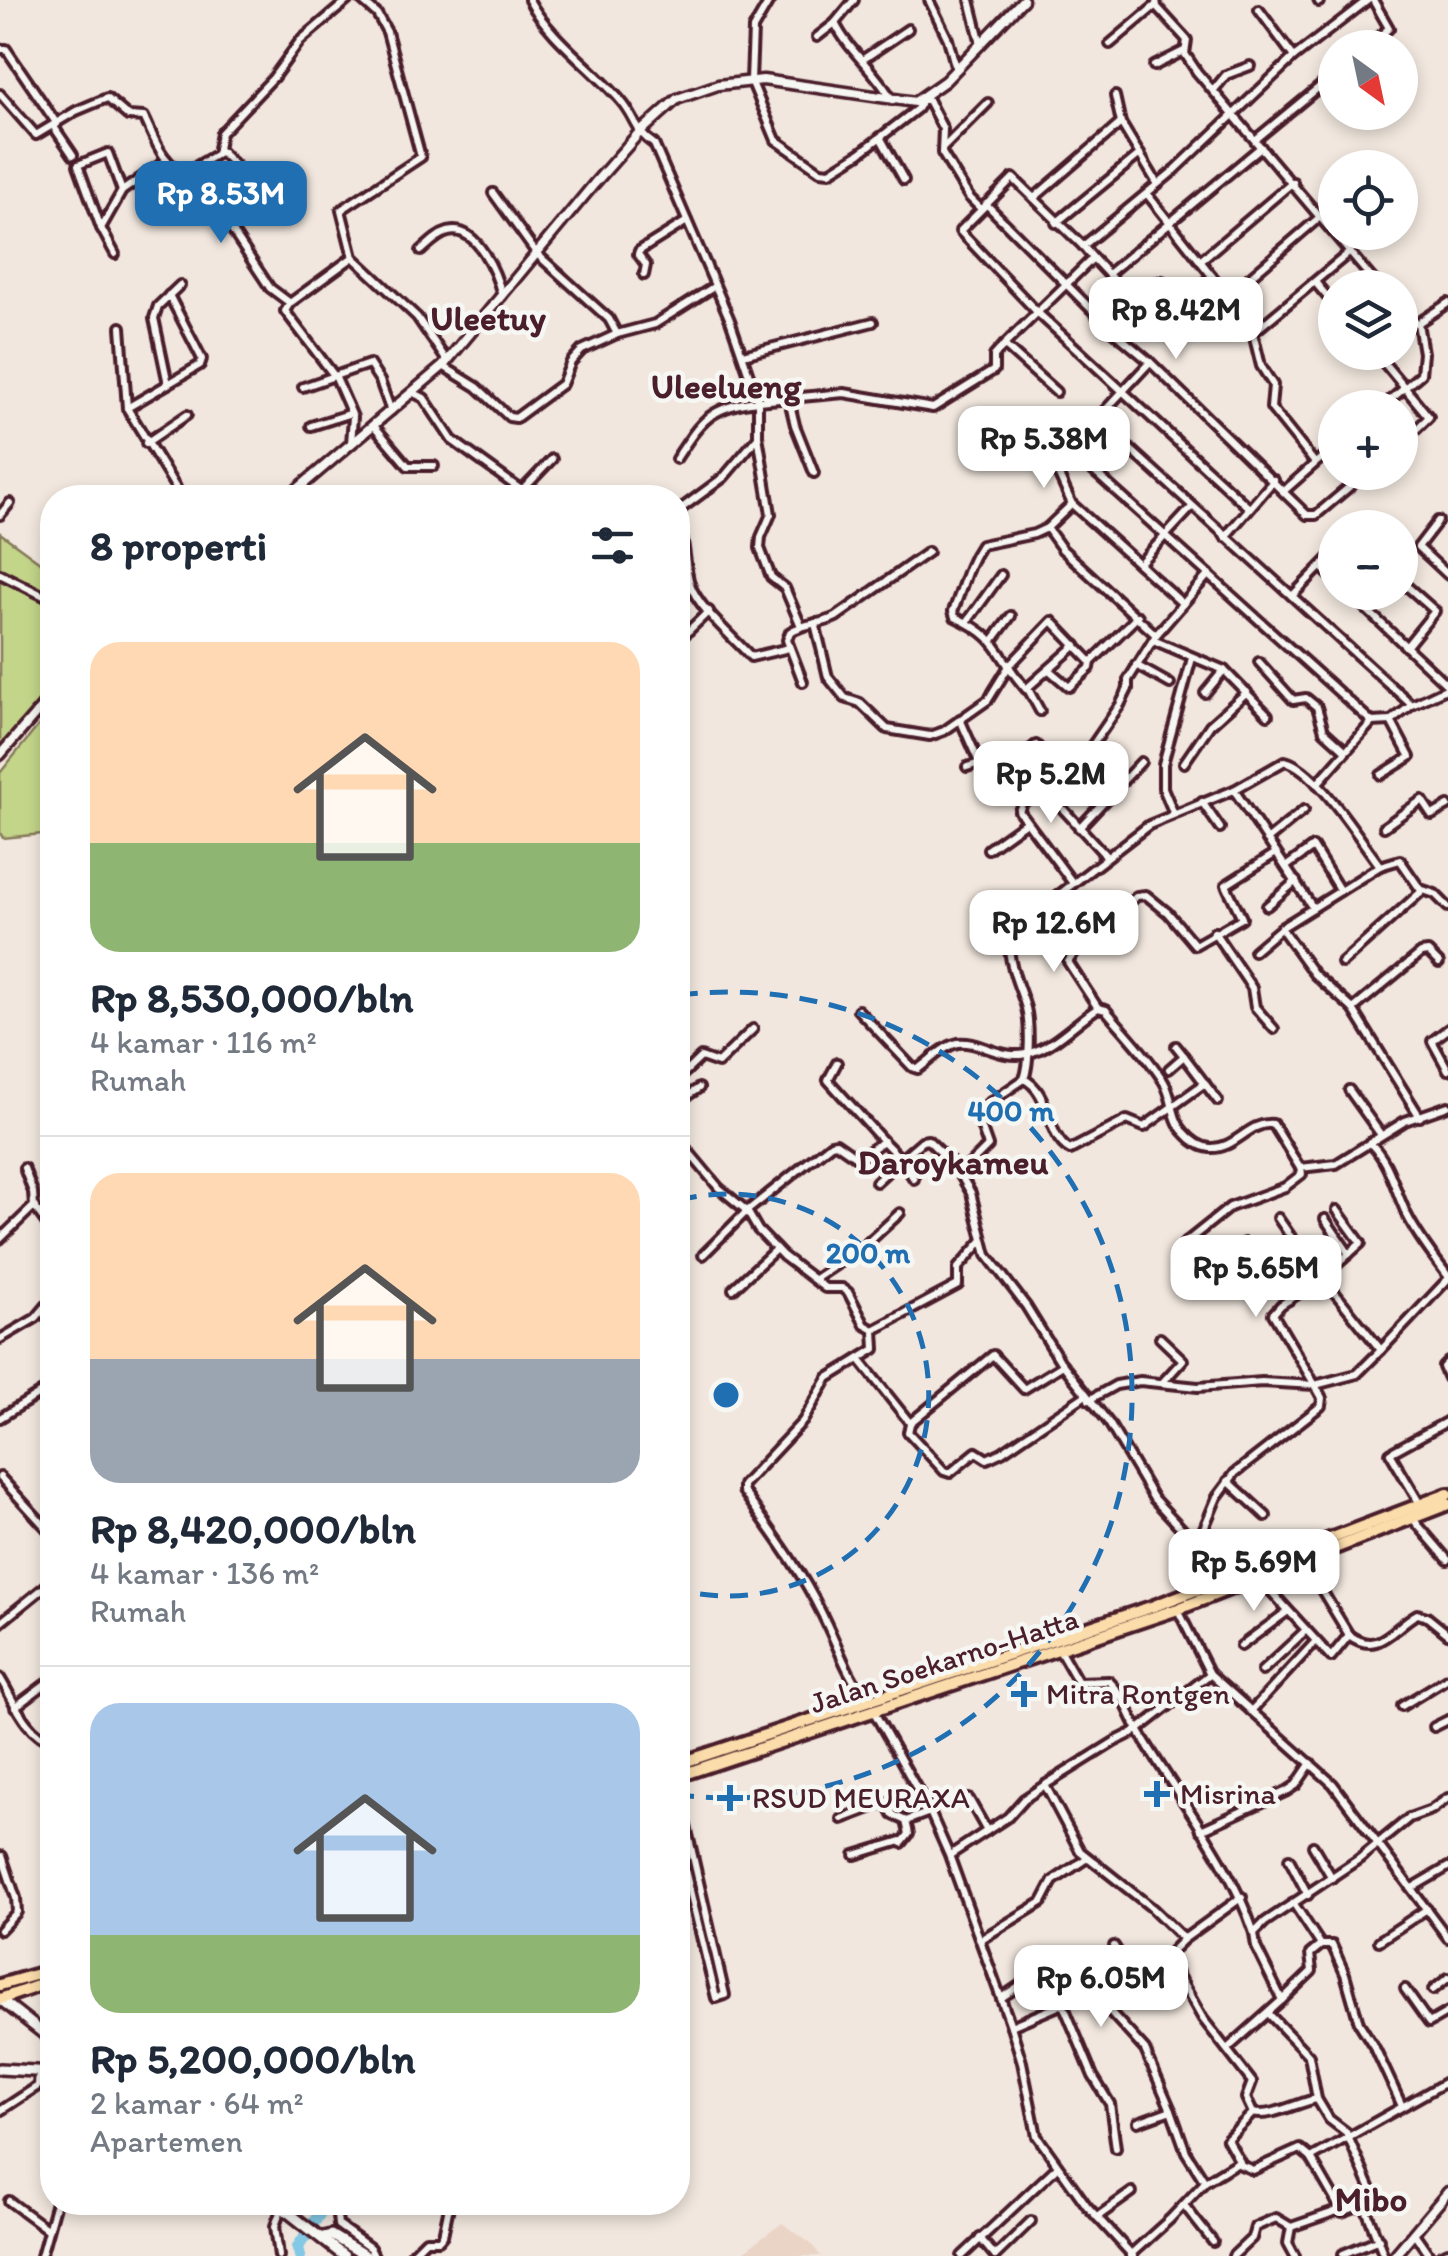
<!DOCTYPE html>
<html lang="id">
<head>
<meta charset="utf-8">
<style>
  body { margin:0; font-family:Itim,sans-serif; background:#f6f6f7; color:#1f2937; height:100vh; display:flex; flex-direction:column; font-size:38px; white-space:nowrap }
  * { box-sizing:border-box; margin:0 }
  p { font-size:32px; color:#747a83 }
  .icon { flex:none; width:55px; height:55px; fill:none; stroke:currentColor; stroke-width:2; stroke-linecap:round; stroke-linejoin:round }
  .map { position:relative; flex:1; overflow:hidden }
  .side { position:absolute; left:40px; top:485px; width:650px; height:1730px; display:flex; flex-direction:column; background:#fff; border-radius:40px; box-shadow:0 5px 15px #0003 }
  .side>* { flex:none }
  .needle { width:65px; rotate:147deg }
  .controls { position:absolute; left:1318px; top:30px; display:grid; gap:20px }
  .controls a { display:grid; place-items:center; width:100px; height:100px; border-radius:50%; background:#fff; box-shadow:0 5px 15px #0003; font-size:50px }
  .price { position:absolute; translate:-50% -85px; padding:0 22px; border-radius:20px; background:#fff; color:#222; font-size:32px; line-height:65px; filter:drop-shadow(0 2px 5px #0008) }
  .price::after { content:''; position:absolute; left:50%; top:60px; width:30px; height:22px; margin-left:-15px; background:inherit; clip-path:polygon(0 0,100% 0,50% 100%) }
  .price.on { background:#1f6fb2; color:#fff }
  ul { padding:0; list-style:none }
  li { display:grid; align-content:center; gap:20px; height:530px; padding:0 50px }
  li+li { border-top:2px solid #e0e1e3 }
  li span { display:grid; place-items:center; height:310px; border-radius:30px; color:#555 }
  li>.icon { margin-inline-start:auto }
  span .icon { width:180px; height:180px; fill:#fffc; stroke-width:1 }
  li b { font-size:42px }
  h2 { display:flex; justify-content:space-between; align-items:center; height:120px; padding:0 50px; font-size:42px }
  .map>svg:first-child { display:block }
  .built { fill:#ead4c6 }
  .green { fill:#c3d589; stroke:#867a5a; stroke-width:2.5 }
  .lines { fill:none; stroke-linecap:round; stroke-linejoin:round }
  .river { stroke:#83c8e4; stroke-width:12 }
  .minor-casing { stroke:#4a1f2b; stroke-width:14 }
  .tertiary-casing { stroke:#4a1f2b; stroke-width:15 }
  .secondary-casing { stroke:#4a1f2b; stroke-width:16 }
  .trunk-casing { stroke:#4a1f2b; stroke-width:18 }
  .minor { stroke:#f6f6f2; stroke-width:6 }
  .tertiary { stroke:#f6f6f2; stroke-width:8 }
  .secondary { stroke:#f6f6f2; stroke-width:9 }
  .trunk { stroke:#fbddab; stroke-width:10 }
  .ring { fill:none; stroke:#1f6fb2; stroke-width:5; stroke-dasharray:18 12 }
  .poi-dot { fill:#1f6fb2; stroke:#f6f6f2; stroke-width:4 }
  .labels { text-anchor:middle; stroke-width:9; stroke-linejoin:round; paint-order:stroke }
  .street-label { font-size:30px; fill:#4a1f2b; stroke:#f6f6f2 }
  .poi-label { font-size:30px; fill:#4a1f2b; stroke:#f6f6f2; text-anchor:start }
  .quarter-label { font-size:35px; font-weight:bold; fill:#4a1f2b; stroke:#f6f6f2 }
  .centre { fill:#1f6fb2; stroke:#f6f6f2; stroke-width:5 }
  .ring-label { font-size:30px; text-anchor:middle; font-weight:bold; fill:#1f6fb2; stroke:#f6f6f2; stroke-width:9; stroke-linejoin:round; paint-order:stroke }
</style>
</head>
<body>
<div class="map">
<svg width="1448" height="2256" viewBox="0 0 1448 2256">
  <rect width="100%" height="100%" fill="#f1e7de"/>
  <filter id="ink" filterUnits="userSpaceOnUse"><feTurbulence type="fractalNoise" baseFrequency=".01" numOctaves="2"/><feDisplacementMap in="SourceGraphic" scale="20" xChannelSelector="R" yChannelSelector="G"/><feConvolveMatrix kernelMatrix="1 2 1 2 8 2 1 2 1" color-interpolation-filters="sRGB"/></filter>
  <g filter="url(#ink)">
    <!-- built -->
    <path class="built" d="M782,2223L810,2243L821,2256H738Z"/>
    <!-- green -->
    <g class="green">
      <path d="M0,533L52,571V685L0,750Z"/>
      <path d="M52,709V833L3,838L0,833V773Z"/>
    </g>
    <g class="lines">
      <!-- river -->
      <path class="river" d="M300,2256L298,2247L327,2202"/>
      <!-- minor casing -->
      <g class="minor-casing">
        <g id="minor">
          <path d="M361,0L377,14L387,32L421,157L341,210L353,257L417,317L447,361"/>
          <path d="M529,0C551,40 591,66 621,101C636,118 634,131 654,144L730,320L758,401L844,393L933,408L994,370V356L1004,345L1093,258L1083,246L1176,169L1294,57L1368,0"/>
          <path d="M770,0L753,29L751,80L776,140L820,171L830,172L860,153L917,109L920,104L915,102"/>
          <path d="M854,0L835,23C849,52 876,71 892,100"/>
          <path d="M929,0L948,39L956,69"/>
          <path d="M970,0L981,44"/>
          <path d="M1156,0L1157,7L1187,40L1185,54L1197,72L1380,288"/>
          <path d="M1318,0L1319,2"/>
          <path d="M1259,10L1294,57"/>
          <path d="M817,37L835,23"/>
          <path d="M1110,44L1156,5"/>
          <path d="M1367,48L1389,28L1373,0"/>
          <path d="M0,49H6L57,124"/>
          <path d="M862,60L908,29"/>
          <path d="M1154,66L1184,51"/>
          <path d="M1213,91L1226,75L1250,66"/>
          <path d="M0,94L36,135L76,111L107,98L128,116L144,117C154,137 162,165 185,173L217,154L221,133L273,78L300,41L348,0"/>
          <path d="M1115,96L1121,123L1157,183"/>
          <path d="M920,100H928L943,129L942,153L969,197L981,209"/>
          <path d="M54,127L73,155"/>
          <path d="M880,137L904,180"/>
          <path d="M1255,140L1335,74"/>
          <path d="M943,148L988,103"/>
          <path d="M219,150L254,184L230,218L229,226L270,288L290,303"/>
          <path d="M493,193L537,254L609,319L617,334"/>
          <path d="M1147,194L1251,325L1261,366L1273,385L1271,408L1315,463"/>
          <path d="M1034,198L1121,123"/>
          <path d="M986,204L1112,330L1150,362L1307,515H1316L1367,472"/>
          <path d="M1056,223L1140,154"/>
          <path d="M101,228L78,165L108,153L122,191"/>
          <path d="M1083,246L1013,178L960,231L1037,312L1249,508"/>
          <path d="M421,251C429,244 437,235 448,232C477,224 497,275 502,296"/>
          <path d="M115,254L101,228L122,191L167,160"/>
          <path d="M1093,258L1136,304"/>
          <path d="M1200,261L1293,182"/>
          <path d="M1108,274L1261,147"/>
          <path d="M644,275L646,265L638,254L639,251L687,221"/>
          <path d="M1315,282L1335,306"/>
          <path d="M1228,296L1321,216"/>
          <path d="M1400,311L1410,322L1418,323"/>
          <path d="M1418,323L1448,303"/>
          <path d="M121,327L127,408L182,498"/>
          <path d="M1112,330L1157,282L1162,281L1181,302L1212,276"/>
          <path d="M1254,332L1350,252"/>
          <path d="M1004,345L1056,392"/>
          <path d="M1375,352L1429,417L1400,445"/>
          <path d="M743,355L873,322"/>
          <path d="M1150,362L1069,449L1056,469L1072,504L1183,604"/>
          <path d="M443,366L477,387L509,417L516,418L562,384L571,362L582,350L617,334L655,324L715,286"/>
          <path d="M168,384L200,365L202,359L169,295"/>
          <path d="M303,387L369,364L380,381L391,411"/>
          <path d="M414,393L424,398L452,440L521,490"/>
          <path d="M788,396L795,425L814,473"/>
          <path d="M127,408L168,384L154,318L158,306L180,285"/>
          <path d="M1381,408L1421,374L1423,353L1418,323"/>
          <path d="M1097,419L1412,705"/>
          <path d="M311,426L349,414"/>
          <path d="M375,427L408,466H434"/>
          <path d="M146,443L187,415"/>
          <path d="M351,443L353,417L336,378L285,311L290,303L353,257"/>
          <path d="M1069,449L1372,722"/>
          <path d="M676,459C701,421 710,406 758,401V436L771,514L761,537L760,548L771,577L785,588L801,626"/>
          <path d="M1285,490L1335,446"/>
          <path d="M515,498L552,459"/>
          <path d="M1072,504L1047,528L1034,534L981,545C966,567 963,588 953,611L955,617C1003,639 995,654 1026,689L1076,645"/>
          <path d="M678,511L724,477L758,437"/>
          <path d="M0,515L10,503"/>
          <path d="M1438,521L1418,547L1448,575"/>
          <path d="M678,522C686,543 684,564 690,584C698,608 734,638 751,657L789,648"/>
          <path d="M1047,528L1062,549L1156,635L1209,574"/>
          <path d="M1225,537L1274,480"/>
          <path d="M1139,564L1192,507"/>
          <path d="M1321,567L1335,580"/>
          <path d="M0,574L52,600"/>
          <path d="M1400,580L1435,611L1406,647"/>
          <path d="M1348,592L1448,686"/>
          <path d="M1292,596L1335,552"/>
          <path d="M967,622L1001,575"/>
          <path d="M815,623L828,677L845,698L860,703L887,729L930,736L944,731L988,700L1009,666L1052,621L1091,662L1138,616"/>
          <path d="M993,640L1011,616"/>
          <path d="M1153,640L1224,670L1268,715"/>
          <path d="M678,641L709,611"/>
          <path d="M1259,662L1293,700L1306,698L1317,707L1324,731L1345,750"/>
          <path d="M1136,665L1170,684"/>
          <path d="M1049,670L1069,687L1090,668L1091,662"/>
          <path d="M803,682L787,640L790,632C809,621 818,626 836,617L928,552"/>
          <path d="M1028,689L1040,711"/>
          <path d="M1205,693L1224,670"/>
          <path d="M960,719L979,762"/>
          <path d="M1184,763L1210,725L1247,692"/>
          <path d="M1012,766L1035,794"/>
          <path d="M967,767L980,763L987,774L994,779L1036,745L1060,772L1070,778L1120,705L1128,689V680L1156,635"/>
          <path d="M1060,772L1022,804L1019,811L1072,882"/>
          <path d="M1381,775L1410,757L1391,721"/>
          <path d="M1317,784L1372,722L1391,721L1412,705L1448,688"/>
          <path d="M1234,790L1313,908"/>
          <path d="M1202,802L1220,828"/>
          <path d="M1063,809L1106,856"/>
          <path d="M1174,814L1163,788V764L1192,658"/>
          <path d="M1384,827L1422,800L1432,815L1448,806"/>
          <path d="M1079,828L1141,762"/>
          <path d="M1267,840L1304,810"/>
          <path d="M988,849L1026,822"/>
          <path d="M1287,866L1313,847L1340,891"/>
          <path d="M1380,866L1281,928L1314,974L1353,1009L1420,1117"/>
          <path d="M1046,902L1081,941L1137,896L1146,895L1168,913L1195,945L1242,918L1226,885L1276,853"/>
          <path d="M1267,906L1296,881"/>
          <path d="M1214,932L1252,988L1255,1007L1274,1029"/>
          <path d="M1082,941L1068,962L1098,1008L1106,1010C1125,1033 1148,1056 1164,1082C1173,1097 1172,1120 1184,1132C1190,1139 1200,1147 1210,1148C1235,1150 1249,1121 1273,1124L1300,1168L1336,1164L1405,1121L1448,1106"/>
          <path d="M1254,951L1281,928"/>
          <path d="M1342,963L1422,891"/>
          <path d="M1353,1009L1421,953L1428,952L1439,963"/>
          <path d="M858,1010L912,1067L918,1069C930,1060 944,1046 958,1043C978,1040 1002,1060 1026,1054C1055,1047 1074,1023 1098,1008"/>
          <path d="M1448,1029L1432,1041L1448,1070"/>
          <path d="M1184,1056L1218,1101"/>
          <path d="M837,1063L828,1080L883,1141"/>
          <path d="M1169,1069L1184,1056L1176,1046"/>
          <path d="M678,1079L701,1057L718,1063L753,1029"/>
          <path d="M1024,1079C1030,1064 1030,1024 1026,1008C1019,984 1003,956 1012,931L1149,825L1234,790L1285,761C1316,768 1360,840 1380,866L1400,860L1420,889L1435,894L1448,907"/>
          <path d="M1349,1090L1381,1135"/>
          <path d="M678,1102L699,1088"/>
          <path d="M678,1139L719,1188L747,1211L831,1144L836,1143L859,1159L883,1141L901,1159L922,1141L928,1140L956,1167L971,1193L987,1255L1026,1306L1060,1361L1109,1423L1154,1499L1197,1545L1199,1589"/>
          <path d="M1370,1143C1390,1162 1395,1191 1407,1215C1418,1237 1433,1256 1448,1276"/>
          <path d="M960,1174L988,1146L976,1112L1024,1079C1052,1093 1045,1136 1070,1150L1127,1120L1144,1127L1205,1083"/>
          <path d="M876,1182L901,1159L914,1179"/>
          <path d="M34,1206L52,1231"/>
          <path d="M1337,1210L1361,1243L1322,1278L1281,1305L1273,1314L1315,1385L1357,1374L1381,1350"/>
          <path d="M1278,1218L1298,1247"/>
          <path d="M1325,1219L1349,1254"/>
          <path d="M0,1239L34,1206L33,1192L24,1168"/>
          <path d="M1185,1243L1230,1207L1285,1187L1302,1174L1300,1168"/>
          <path d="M1244,1243L1268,1269L1289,1300"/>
          <path d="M703,1255L747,1211L758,1230L783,1256L825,1288H842L848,1292L865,1325L874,1330L875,1349L828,1378L803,1421L743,1485V1491C770,1530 799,1567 820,1610C837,1643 844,1669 866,1701"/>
          <path d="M815,1279L863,1247L900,1213"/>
          <path d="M1243,1285L1298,1247L1381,1350L1448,1279"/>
          <path d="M733,1289L776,1249"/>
          <path d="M874,1330L958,1285V1268L982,1241"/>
          <path d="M1160,1338L1183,1360L1162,1383"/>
          <path d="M0,1339L36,1318L52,1299"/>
          <path d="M859,1359L910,1423L993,1355L1024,1389L1063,1365"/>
          <path d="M1448,1362L1443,1367L1448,1378"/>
          <path d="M1089,1400L1116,1385L1140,1381L1198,1387L1262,1382L1315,1385L1322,1398L1321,1406L1235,1473L1217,1497L1197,1545"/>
          <path d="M0,1418L52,1386"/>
          <path d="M910,1424L908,1432L944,1471L950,1473L976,1452L987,1459L1002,1452L1086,1395"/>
          <path d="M0,1477L52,1534"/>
          <path d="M1228,1481L1266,1516"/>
          <path d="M1420,1504L1390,1453L1448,1421"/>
          <path d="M1412,1518L1448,1560"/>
          <path d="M1257,1576L1331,1657L1349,1635L1303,1559"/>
          <path d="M1178,1610L1210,1674L1333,1784L1448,1938"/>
          <path d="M0,1623L52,1581"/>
          <path d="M1349,1635C1379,1657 1392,1628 1417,1614L1427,1617L1448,1634"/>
          <path d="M1241,1646L1288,1611"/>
          <path d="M1059,1649L1078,1682L1109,1681C1125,1696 1129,1715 1140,1733C1179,1799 1230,1861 1254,1933"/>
          <path d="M1262,1671L1306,1630"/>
          <path d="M0,1678C14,1700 25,1734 52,1742"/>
          <path d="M1402,1706L1448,1678"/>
          <path d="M15,1707L52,1679"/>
          <path d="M1251,1711L1316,1641"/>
          <path d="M874,1712L930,1812L949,1855L1011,2026L1022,2062L1037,2136L1087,2206L1133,2256"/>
          <path d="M1434,1727L1448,1720"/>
          <path d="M1045,1785L1080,1851L1152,1908L1184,1939"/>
          <path d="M678,1791L725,1995L716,1998L678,1841"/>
          <path d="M969,1799L987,1831"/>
          <path d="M842,1819L887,1802L893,1815L906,1821L909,1834L902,1843"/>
          <path d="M906,1821L930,1812"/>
          <path d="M1201,1830L1287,1791L1296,1785L1311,1763"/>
          <path d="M1313,1846L1332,1878"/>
          <path d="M855,1855L901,1841"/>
          <path d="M950,1855L1008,1817L1024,1799L1045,1785L1114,1742L1138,1730L1210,1674"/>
          <path d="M1289,1859L1308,1895"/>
          <path d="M1412,1888L1448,1867"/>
          <path d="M1242,1897L1184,1939L1167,1956L1203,2019L1252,2082L1246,2098L1253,2113"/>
          <path d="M1294,1904L1321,1945H1332L1345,1974L1359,2023L1376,2050L1402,2106"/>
          <path d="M0,1930L17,1912L16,1898L2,1856"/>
          <path d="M980,1940L1042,1902L1053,1881L1087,1858"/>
          <path d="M1379,1941L1427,1909"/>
          <path d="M1114,1946L1130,1972L1133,1988L1171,1965"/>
          <path d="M1405,1989L1429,2023L1448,2012"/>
          <path d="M1433,1990L1448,1978"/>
          <path d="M1001,1998L1041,1971"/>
          <path d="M1282,2000L1312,1971L1310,1954L1321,1945"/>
          <path d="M1063,2004L1093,2076L1110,2104L1116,2148"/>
          <path d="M1269,2014L1309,2056L1317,2099L1329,2119L1346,2132L1373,2194L1364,2204"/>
          <path d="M1011,2026L1063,2004L1087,1982L1094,1981L1106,2007L1145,2050L1171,2110L1186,2152L1205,2182"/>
          <path d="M1227,2049L1282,2000L1256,1947L1254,1933L1265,1922L1359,1859L1409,1818L1431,1810L1448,1798"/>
          <path d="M0,2111L38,2086L39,2071"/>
          <path d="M1138,2122L1171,2110"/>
          <path d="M1311,2158L1448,2081"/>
          <path d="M1240,2162L1227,2139L1253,2113C1271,2118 1298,2102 1317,2099"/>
          <path d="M9,2201L48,2230"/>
          <path d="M344,2202L337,2216L338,2225L370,2248L374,2256"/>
          <path d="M1184,2205L1213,2242"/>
          <path d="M1097,2217L1132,2192"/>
          <path d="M1291,2227L1288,2243L1295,2256"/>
          <path d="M1414,2233L1430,2256"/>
          <path d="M980,2238L995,2256"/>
          <path d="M1343,2254L1379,2239"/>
          <path d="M1130,2255L1170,2219L1205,2182L1236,2163L1253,2170L1300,2149L1311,2158L1342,2212L1364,2204L1384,2256"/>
          <path d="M41,2256L56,2202"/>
          <path d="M279,2256L275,2226L282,2207L291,2202"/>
          <path d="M410,2256L426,2240H439L443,2235L450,2202"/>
          <path d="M962,2256L1057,2167"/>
          <path d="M995,2256L1031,2221"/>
          <path d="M1233,2256L1252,2238L1255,2227L1276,2218L1291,2227L1340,2210"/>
          <path d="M1440,2256L1448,2252"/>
        </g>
      </g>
      <!-- tertiary casing -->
      <g class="tertiary-casing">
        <g id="tertiary">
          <path d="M287,498L443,366L594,184L638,134L677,99L718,85L763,80L915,102L945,81L1023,0"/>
          <path d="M0,755L52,695"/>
          <path d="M1394,2256L1448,2192"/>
        </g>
      </g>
      <!-- secondary casing -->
      <g class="secondary-casing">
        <g id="secondary">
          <path d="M0,1999L52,2040"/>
          <path d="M0,2069L52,2072"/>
          <path d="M275,2202L344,2256"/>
          <path d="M323,2237L331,2235L366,2256"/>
        </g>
      </g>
      <!-- trunk casing -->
      <g class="trunk-casing">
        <g id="trunk">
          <path d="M678,1764L1154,1606L1448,1494"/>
          <path d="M678,1776L1178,1609L1448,1504"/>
          <path d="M0,1985L52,1970"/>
          <path d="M0,1999L52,1981"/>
        </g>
      </g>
      <!-- minor -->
      <use href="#minor" class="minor"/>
      <!-- tertiary -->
      <use href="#tertiary" class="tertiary"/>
      <!-- secondary -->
      <use href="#secondary" class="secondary"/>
      <!-- trunk -->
      <use href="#trunk" class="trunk"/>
    </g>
  </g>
  <!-- distance rings -->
  <g class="ring">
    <path d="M679 1200A201 201 0 1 1 679 1590"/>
    <path d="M680 995A403 403 0 1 1 680 1795"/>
  </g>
  <!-- markers -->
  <g class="poi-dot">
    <path d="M1019 1679h10v10h10v10h-10v10h-10v-10h-10v-10h10z"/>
    <path d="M1152 1779h10v10h10v10h-10v10h-10v-10h-10v-10h10z"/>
    <path d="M725 1783h10v10h10v10h-10v10h-10v-10h-10v-10h10z"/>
  </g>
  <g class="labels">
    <!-- street labels -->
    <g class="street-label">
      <text transform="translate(944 1661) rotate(-18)" y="10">Jalan Soekarno-Hatta</text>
    </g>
    <!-- poi labels -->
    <g class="poi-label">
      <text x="1046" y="1704">Mitra Rontgen</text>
      <text x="1180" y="1804">Misrina</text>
      <text x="752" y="1808">RSUD MEURAXA</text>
    </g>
    <!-- quarter labels -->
    <g class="quarter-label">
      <text x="488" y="330">Uleetuy</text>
      <text x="726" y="398">Uleelueng</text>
      <text x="953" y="1174">Daroykameu</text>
      <text x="1371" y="2211">Mibo</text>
    </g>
  </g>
  <circle cx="726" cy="1395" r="15" class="centre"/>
  <g class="ring-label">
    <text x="1011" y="1121">400 m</text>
    <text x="868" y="1263">200 m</text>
  </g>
</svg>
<div class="controls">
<a><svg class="needle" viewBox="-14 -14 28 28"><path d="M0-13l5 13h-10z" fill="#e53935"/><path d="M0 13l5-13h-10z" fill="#747a83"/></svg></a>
<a><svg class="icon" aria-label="locate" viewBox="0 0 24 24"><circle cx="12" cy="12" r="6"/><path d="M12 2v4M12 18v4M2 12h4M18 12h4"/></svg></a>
<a><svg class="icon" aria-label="layers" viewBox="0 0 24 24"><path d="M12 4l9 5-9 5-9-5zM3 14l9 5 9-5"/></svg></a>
<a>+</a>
<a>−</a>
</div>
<b class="price on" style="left:221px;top:246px">Rp 8.53M</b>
<b class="price" style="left:1176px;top:362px">Rp 8.42M</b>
<b class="price" style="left:1044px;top:491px">Rp 5.38M</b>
<b class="price" style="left:1051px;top:826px">Rp 5.2M</b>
<b class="price" style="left:1054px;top:975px">Rp 12.6M</b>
<b class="price" style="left:1256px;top:1320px">Rp 5.65M</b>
<b class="price" style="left:1254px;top:1614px">Rp 5.69M</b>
<b class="price" style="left:1101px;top:2030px">Rp 6.05M</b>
<section class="side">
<h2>8 properti<svg class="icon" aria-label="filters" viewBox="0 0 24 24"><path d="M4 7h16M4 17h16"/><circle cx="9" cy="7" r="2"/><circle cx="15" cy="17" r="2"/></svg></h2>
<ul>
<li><span style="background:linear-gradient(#ffd9b3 65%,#8fb573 0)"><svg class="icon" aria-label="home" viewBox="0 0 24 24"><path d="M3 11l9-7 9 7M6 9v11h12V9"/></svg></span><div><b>Rp 8,530,000/bln</b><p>4 kamar · 116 m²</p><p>Rumah</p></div></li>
<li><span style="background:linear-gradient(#ffd9b3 60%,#9aa5b1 0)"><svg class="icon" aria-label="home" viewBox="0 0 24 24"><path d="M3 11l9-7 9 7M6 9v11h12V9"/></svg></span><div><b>Rp 8,420,000/bln</b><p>4 kamar · 136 m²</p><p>Rumah</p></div></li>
<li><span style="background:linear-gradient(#a9c7e8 75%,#8fb573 0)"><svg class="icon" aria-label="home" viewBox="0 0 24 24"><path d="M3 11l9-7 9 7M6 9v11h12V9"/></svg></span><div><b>Rp 5,200,000/bln</b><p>2 kamar · 64 m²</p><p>Apartemen</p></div></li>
</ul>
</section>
</div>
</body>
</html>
